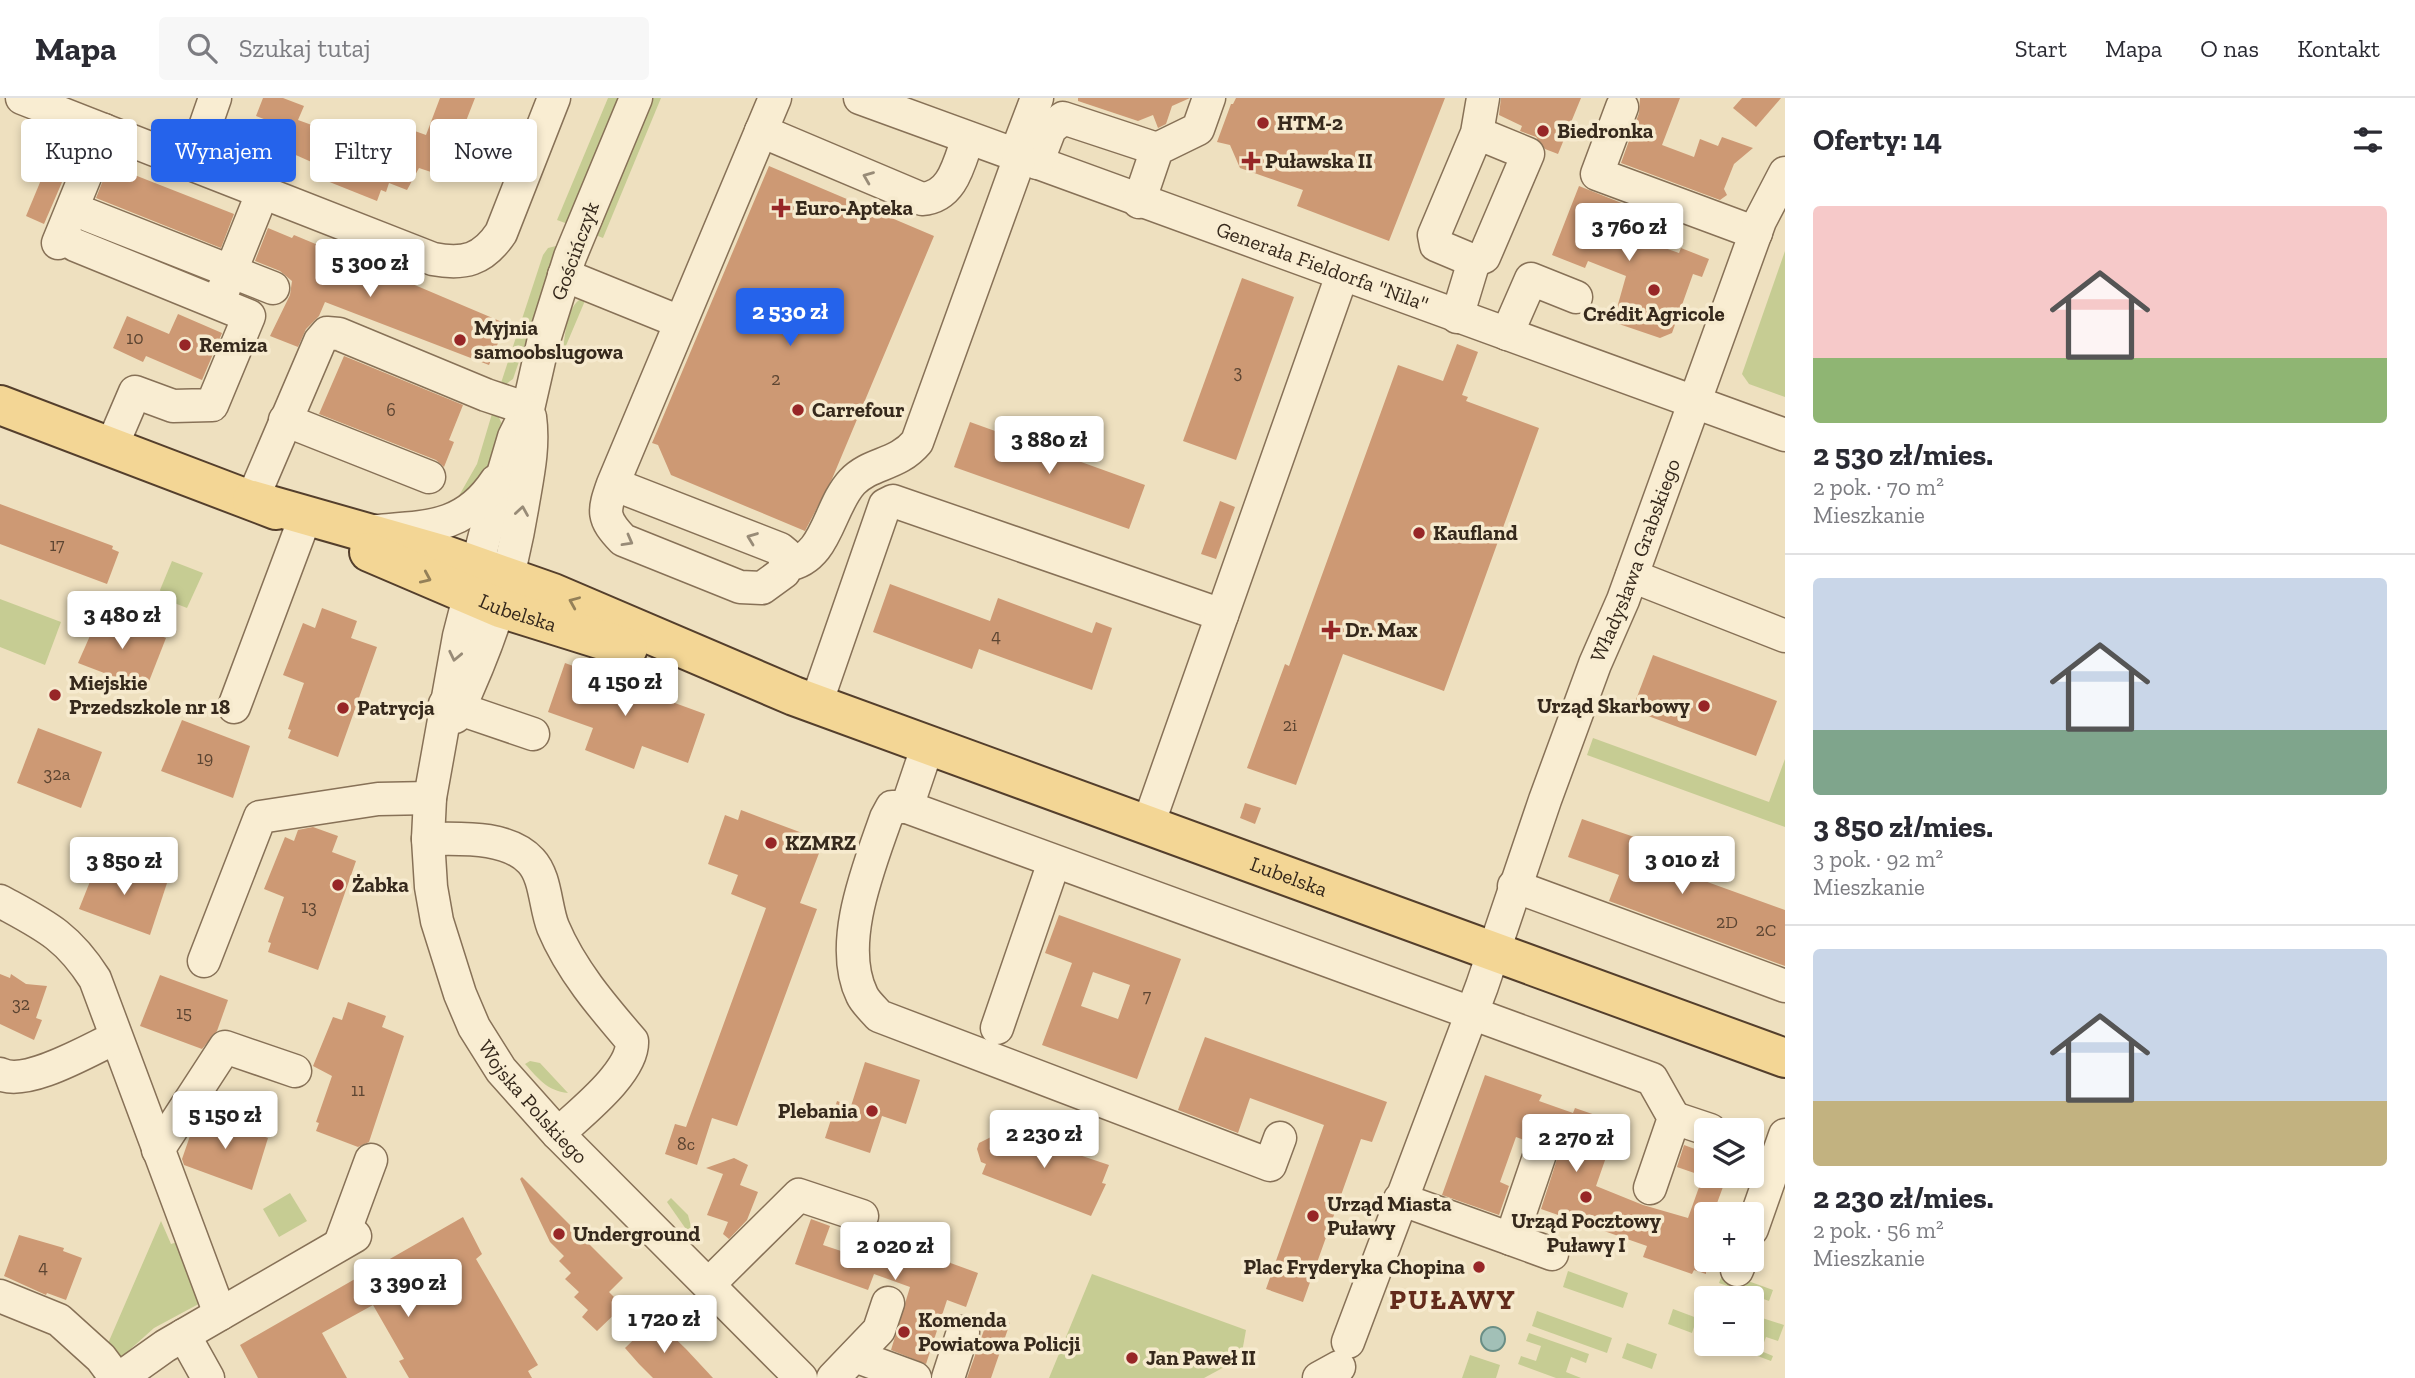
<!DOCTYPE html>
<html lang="pl">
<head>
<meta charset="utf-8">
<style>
  body { margin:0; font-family:"Zilla Slab",serif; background:#f7f7f7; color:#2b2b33; height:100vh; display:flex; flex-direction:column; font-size:26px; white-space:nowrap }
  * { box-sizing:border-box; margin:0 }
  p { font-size:23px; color:#7c7c81 }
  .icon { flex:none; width:38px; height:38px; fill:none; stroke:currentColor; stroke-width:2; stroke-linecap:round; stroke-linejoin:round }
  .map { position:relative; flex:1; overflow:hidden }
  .sheet { display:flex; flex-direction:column; background:#fff; width:630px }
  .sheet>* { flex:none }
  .guide { position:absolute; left:21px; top:21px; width:665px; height:63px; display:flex; gap:14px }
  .controls { position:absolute; left:1694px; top:1020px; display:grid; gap:14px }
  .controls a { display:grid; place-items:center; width:70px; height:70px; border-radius:7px; background:#fff; box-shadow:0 4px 10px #0003; font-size:35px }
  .price { position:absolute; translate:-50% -60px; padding:0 16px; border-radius:7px; background:#fff; color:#222; font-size:23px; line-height:46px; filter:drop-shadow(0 2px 4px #0008) }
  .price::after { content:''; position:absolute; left:50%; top:42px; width:21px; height:16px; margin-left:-10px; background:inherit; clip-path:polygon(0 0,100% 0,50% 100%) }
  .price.current { background:#2563eb; color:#fff }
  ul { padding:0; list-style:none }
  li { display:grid; align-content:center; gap:14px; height:371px; padding:0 28px }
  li+li { border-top:2px solid #e1e1e2 }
  li span { display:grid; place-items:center; height:217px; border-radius:7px; color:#555 }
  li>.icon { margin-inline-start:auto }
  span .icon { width:126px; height:126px; fill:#fffc; stroke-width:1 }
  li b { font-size:30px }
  h2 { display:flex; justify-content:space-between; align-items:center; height:84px; padding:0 28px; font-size:30px }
  .chip { padding:0 24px; border-radius:7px; background:#fff; box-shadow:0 4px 10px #0003; font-size:24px; line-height:63px }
  .chip.current { background:#2563eb; color:#fff }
  header { display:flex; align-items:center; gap:42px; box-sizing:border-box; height:98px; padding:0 35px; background:#fff; border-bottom:2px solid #e1e1e2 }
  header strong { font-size:33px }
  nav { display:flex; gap:38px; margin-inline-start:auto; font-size:24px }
  .search { width:490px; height:63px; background:#f7f7f7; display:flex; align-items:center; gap:18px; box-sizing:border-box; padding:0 24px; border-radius:7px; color:#7c7c81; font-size:26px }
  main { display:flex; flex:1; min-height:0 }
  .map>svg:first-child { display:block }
  .green { fill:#c6cc93 }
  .water { fill:#a2c0b7; stroke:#698e85; stroke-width:2 }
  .building { fill:#cd9974; fill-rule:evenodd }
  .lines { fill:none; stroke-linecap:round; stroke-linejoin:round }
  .minor-casing { stroke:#877157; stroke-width:35 }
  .major-casing { stroke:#543f2c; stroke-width:42 }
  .minor { stroke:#f9edd2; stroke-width:32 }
  .major { stroke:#f3d695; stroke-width:38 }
  .oneway { stroke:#988b77 }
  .oneway2 { stroke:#948058 }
  .poi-dot { fill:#972627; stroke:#f6eace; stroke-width:2.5 }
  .labels { text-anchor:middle; stroke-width:7; stroke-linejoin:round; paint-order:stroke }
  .number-label { font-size:18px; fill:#5c4532 }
  .poi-label { font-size:21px; font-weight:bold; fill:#36291c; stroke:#f6eace; text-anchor:start }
  .street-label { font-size:21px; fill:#36291c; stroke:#f6eace }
  .district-label { font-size:28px; font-weight:bold; letter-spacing:2px; fill:#632a1b; stroke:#f6eace }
</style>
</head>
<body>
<header>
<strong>Mapa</strong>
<div class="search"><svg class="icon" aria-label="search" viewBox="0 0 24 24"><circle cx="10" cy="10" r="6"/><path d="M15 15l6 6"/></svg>Szukaj tutaj</div>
<nav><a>Start</a><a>Mapa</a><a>O nas</a><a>Kontakt</a></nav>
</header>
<main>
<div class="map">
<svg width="1785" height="1280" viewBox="0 0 1785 1280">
  <rect width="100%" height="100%" fill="#eee0bf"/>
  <!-- green -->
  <g class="green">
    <path d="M608,0H621L568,126L557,122Z"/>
    <path d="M649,0H661L603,140L593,136Z"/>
    <path d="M556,148L558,150L513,281L499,291L543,157L548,150Z"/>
    <path d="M1785,153V299L1749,286L1742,276Z"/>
    <path d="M587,198L562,257C566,238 565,204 587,198Z"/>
    <path d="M494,309L502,326L496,352L481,387L456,403L477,366Z"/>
    <path d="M172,463L203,475L187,510L164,501L160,492Z"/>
    <path d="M0,501L61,524L45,567L0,549Z"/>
    <path d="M1593,640L1769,704L1785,661V729L1587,657Z"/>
    <path d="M530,963L540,965L568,995C547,993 538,980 525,966Z"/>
    <path d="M290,1095L307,1123L279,1139L263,1111Z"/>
    <path d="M671,1100L688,1117L695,1144L667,1104Z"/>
    <path d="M161,1123L171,1146L184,1142L206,1202L154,1230L98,1280H93Z"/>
    <path d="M1568,1173L1628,1195L1623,1210L1563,1189Z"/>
    <path d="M1723,1174L1773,1192L1769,1203L1719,1185Z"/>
    <path d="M1092,1176L1246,1232L1241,1260L1204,1280H1049Z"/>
    <path d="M1673,1211L1697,1220L1692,1235L1668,1226Z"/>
    <path d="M1537,1213L1612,1240L1607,1255L1532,1228Z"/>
    <path d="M1756,1218L1784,1227L1778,1243L1766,1239L1761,1253L1773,1258L1771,1263L1744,1253L1746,1246H1752V1231Z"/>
    <path d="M1529,1235L1589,1256L1586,1265L1571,1259L1566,1274L1581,1280H1556L1518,1266L1521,1258L1536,1263L1541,1248L1526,1243Z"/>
    <path d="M1627,1245L1657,1256L1652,1271L1622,1260Z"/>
    <path d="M1470,1257L1500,1267L1496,1280H1462Z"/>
  </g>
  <!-- water -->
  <circle class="water" cx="1493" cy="1241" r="12"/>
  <!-- building -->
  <g class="building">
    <path d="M263,0H283L304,8L298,22L345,39L340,53L373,66L379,52L401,61L412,32L426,37L440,0H475L450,64L439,60L434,75L419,70L407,92L389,85L386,94L381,92L377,103L312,77L316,66L271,46L274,25L256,18Z"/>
    <path d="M1078,0H1190L1172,8L1166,26L1158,30L1153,17L1138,23L1078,3Z"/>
    <path d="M1236,0H1445L1389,143L1297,108L1303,92L1240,70L1230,47L1217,44L1231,6H1233Z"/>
    <path d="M1501,0H1581L1558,56L1545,51L1536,39L1520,33L1522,28L1499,17Z"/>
    <path d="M1640,0H1680L1662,47L1694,59L1700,41L1718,48L1722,39L1753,50L1734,66L1724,91L1727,97L1720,102L1621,65L1639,15Z"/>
    <path d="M1742,0H1781L1756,29L1733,10Z"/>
    <path d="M56,46L75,54L44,126L26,118Z"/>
    <path d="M109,67L234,116L221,150L96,100Z"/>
    <path d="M769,68L934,138L832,381L805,433L671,377L658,347L652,345Z"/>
    <path d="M1579,88L1629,108L1619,134L1679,155L1681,150L1709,161L1702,179L1693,176L1672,235L1660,240L1613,224L1626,178L1588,163L1585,170L1552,157Z"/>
    <path d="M268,130L292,140L294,137L366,167L369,160L387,167L384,174L502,224L494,243L498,245L489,267L325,204L319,218L306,231L298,249L270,238L290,197L292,183L280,173L255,163Z"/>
    <path d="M1242,180L1294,199L1236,362L1183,343Z"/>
    <path d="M178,216L222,235L202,282L146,258L143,264L113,250L127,218L169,236Z"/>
    <path d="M1457,246L1478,254L1462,297L1468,299L1466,303L1539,330L1444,593L1343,556L1296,687L1247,670L1285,566L1289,568L1398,267L1443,283Z"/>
    <path d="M344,258L463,307L449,342L454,344L444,369L436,362L319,316Z"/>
    <path d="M970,324L1145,387L1129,431L954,369Z"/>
    <path d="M1220,403L1235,409L1216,461L1201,456Z"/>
    <path d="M0,406L113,448L112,451L119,454L107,486L0,446Z"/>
    <path d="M890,486L990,523L998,500L1092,535L1096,524L1112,530L1092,592L979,551L972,571L873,534Z"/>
    <path d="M322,510L357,523L351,540L377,549L338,659L288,640L291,632L288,631L304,585L283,577L303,525L315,530Z"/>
    <path d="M100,515L166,540L146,591L78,565Z"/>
    <path d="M1653,557L1777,603L1756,658L1632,612Z"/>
    <path d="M565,565L705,616L688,665L642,648L634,671L585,652L593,630L548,614Z"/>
    <path d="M182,622L250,648L233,700L161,673Z"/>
    <path d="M38,630L102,654L81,710L17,685Z"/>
    <path d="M1245,705L1261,710L1255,726L1240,720Z"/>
    <path d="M741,712L805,736L803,743L821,750L800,805L817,811L737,1028L712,1020L697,1067L665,1056L675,1026L686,1029L766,810L731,796L738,777L708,766L725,717L738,722Z"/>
    <path d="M1582,721L1640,741L1636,752L1643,754L1641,760L1785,812V868L1609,803L1619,777L1568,759Z"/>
    <path d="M313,729L338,738L332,754L356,763L318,872L268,854L271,845L268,844L284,799L264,791L285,739L294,743L298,732Z"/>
    <path d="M99,761L167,785L150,837L79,811Z"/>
    <path d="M1059,817L1181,861L1137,981L1042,947L1072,865L1045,855ZM1093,874L1130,887L1118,921L1081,908Z"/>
    <path d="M0,876L10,880L11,876L26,886L47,888L36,920L42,922L34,942L0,926Z"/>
    <path d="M160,877L228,902L217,933L202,951L140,928Z"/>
    <path d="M348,904L386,918L382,929L404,938L369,1044L358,1049L316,1033L319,1025L316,1024L332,978L313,968L333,919L342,922Z"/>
    <path d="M1205,939L1387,1004L1372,1044L1361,1041L1303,1204L1266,1191L1324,1027L1250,1000L1238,1035L1178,1012Z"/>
    <path d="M865,964L920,982L906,1026L882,1018L870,1055L825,1040L837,1003L851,1008Z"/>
    <path d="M1485,977L1542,997L1539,1003L1573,1015L1575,1010L1624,1027L1617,1047L1611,1045L1596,1088L1643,1107L1688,1120L1703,1078L1677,1069L1684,1047L1706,1055V1078H1727L1713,1116H1706V1176L1694,1172L1692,1176L1643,1159L1647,1148L1541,1111L1559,1055L1554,1044L1545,1038H1536L1527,1043L1516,1039L1500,1084L1509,1088L1499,1117L1442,1097Z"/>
    <path d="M203,1016L268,1040L252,1092L184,1067L182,1061L191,1035Z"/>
    <path d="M999,1030L1109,1067L1102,1085L1106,1086L1091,1118L982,1076L986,1066L981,1064L977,1051L979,1045L991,1039L995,1041Z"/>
    <path d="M734,1060L748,1067L740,1087L758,1094L747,1122L729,1141L723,1136L728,1124L707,1117L723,1076L706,1070Z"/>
    <path d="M522,1079L623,1180L609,1194L623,1208L597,1233L582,1219L588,1212L574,1199L579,1194L565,1181L571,1175L559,1163L564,1158L550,1144L520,1081Z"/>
    <path d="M463,1119L482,1156L476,1161L538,1267L528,1273L532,1280H409L399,1263L404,1261L373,1207L322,1235L347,1280H258L240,1247Z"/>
    <path d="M811,1121L830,1128L823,1147L859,1159L868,1135L978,1175L966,1209L947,1202L926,1266L891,1252L910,1189L874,1176L868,1192L795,1166Z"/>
    <path d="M19,1137L64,1150L63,1153L82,1160L66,1202L47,1195L46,1197L4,1178Z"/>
    <path d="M989,1218L1010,1225L991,1280H967Z"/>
    <path d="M655,1221L686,1251L713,1280H653L639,1266L625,1250Z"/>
  </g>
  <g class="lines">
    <!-- minor casing -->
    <g class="minor-casing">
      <g id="minor">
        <path d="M22,0L433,161C464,167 483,162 501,135L554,0"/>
        <path id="s1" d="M636,0L570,159L543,245L528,311L514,339L485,437L459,538L430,700L428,741L431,789L437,823L460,896L474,929L501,972L558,1036L801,1280"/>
        <path id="s2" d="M860,0L1785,337"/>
        <path d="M1622,9L1597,76L1756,135"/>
        <path d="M761,33L922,101C953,99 959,65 968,40"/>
        <path d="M1477,35L1528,56L1484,159L1474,163L1436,147L1434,137L1477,35L1483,0"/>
        <path d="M1015,58L1037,0"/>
        <path d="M1037,65L1050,31L1063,20L1157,51"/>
        <path d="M192,66L215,0"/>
        <path d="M1139,104L1157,51L1198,31L1209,0"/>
        <path d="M88,117L273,190"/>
        <path d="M58,145L104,32"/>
        <path d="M75,147L249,218L212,307L173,308L135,294L111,350"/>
        <path d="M564,177L680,224"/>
        <path d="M223,193L263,93"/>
        <path d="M1457,219L1474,163"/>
        <path d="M1507,236L1531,181L1576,199"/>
        <path d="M285,322L429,379"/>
        <path d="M613,386L780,451L786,456L784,474L762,490L740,489L623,442C602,420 603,414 613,386L775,0"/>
        <path d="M252,402L320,243L327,235L339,236L486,297L528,311"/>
        <path d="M376,433C428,429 465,430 496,383"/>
        <path d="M787,467C827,461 828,410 852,384C871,364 897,368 917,344L1020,59"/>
        <path d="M1632,478L1785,538"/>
        <path d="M445,606L533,636"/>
        <path d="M816,606L885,407L893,403L1222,517"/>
        <path d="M234,609L303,425"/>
        <path d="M455,619C490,545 510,485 523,405C528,376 534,348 530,319"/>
        <path d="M928,647L907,709L1652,981L1674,1020L1650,1090"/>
        <path d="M907,709H892L886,720C869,769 837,846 862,897C865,904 874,912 879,918L1270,1067L1280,1040"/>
        <path d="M1148,727L1342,177"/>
        <path d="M428,741C459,741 507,737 531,763C546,779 545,809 553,829C571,872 602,908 632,943C634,974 579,1016 558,1036"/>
        <path d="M1514,788L1785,888"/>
        <path d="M0,803C44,827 67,837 95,881L220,1216"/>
        <path d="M204,863L260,719L378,701L430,700"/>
        <path d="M997,930L1054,764"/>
        <path d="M0,976C27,989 89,952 115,940"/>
        <path d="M1674,1020L1710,1032"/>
        <path d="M158,1052L225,949L295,973"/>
        <path d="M1400,1101L1511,1141L1540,1056"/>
        <path d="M1752,1131L1785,1037"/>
        <path d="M1511,1141L1552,1156"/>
        <path d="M340,1146L371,1062"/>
        <path d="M1737,1172L1741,1162"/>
        <path d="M709,1186L799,1097L862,1118"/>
        <path d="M0,1198L59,1222L101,1260L116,1280"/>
        <path d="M184,1237L208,1280"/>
        <path id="s3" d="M1348,1244L1482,888L1545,702L1595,566L1623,502L1760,123L1785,75"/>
        <path d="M855,1258L915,1280"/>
        <path d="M120,1280L165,1248L355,1138"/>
        <path d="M833,1280L879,1232L888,1205"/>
        <path d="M948,1280L963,1234"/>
        <path d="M1319,1280L1339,1269"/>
      </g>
    </g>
    <!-- major casing -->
    <g class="major-casing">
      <g id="major">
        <path d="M0,307L276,412"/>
        <path id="s4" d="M252,402L445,457L553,495L794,598L1785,960"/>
        <path id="s5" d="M369,454L500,510L628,550"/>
      </g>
    </g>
    <!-- minor -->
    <use href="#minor" class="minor"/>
    <!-- major -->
    <use href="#major" class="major"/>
  </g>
  <!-- one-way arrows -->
  <defs><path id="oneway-chevron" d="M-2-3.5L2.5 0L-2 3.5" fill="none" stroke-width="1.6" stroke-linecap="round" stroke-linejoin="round" transform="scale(1.75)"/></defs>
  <g class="oneway">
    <use href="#oneway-chevron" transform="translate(868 79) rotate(-158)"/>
    <use href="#oneway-chevron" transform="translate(522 413) rotate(-81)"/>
    <use href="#oneway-chevron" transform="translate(752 440) rotate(-159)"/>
    <use href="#oneway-chevron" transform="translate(628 443) rotate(29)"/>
    <use href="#oneway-chevron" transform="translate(455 558) rotate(102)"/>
  </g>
  <g class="oneway2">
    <use href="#oneway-chevron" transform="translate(426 480) rotate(24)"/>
    <use href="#oneway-chevron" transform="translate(574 504) rotate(-157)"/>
  </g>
  <!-- markers -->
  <g class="poi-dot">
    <circle cx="1263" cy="25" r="7"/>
    <circle cx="1543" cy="33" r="7"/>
    <path d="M1247.5 52.5h7v7h7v7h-7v7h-7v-7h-7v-7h7z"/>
    <path d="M777.5 99.5h7v7h7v7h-7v7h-7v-7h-7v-7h7z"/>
    <circle cx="1654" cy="192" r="7"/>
    <circle cx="460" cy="242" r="7"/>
    <circle cx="185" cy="247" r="7"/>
    <circle cx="798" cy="312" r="7"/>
    <circle cx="1419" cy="435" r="7"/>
    <path d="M1327.5 521.5h7v7h7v7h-7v7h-7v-7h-7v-7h7z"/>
    <circle cx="55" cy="597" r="7"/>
    <circle cx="1704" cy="608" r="7"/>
    <circle cx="343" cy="610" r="7"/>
    <circle cx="771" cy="745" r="7"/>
    <circle cx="338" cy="787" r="7"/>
    <circle cx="872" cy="1013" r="7"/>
    <circle cx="1586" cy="1099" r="7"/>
    <circle cx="1313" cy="1118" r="7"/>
    <circle cx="559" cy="1136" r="7"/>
    <circle cx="1479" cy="1169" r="7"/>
    <circle cx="904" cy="1234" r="7"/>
    <circle cx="1132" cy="1260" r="7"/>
  </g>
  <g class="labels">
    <!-- number labels -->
    <g class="number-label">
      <text x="135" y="246">10</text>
      <text x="1238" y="280">3</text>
      <text x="776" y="287">2</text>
      <text x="391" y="318">6</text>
      <text x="57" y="453">17</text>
      <text x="996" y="544">4</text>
      <text x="1290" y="633">2i</text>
      <text x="205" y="666">19</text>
      <text x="57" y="682">32a</text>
      <text x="309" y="815">13</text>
      <text x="1727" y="830">2D</text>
      <text x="1766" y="838">2C</text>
      <text x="1147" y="904">7</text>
      <text x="21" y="912">32</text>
      <text x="184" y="921">15</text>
      <text x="358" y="998">11</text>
      <text x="686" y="1052">8c</text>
      <text x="43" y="1175">4</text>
    </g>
    <!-- poi labels -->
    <g class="poi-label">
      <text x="1277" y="32">HTM-2</text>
      <text x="1557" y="40">Biedronka</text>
      <text x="1265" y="70">Puławska II</text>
      <text x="795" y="117">Euro-Apteka</text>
      <text x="1654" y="223" text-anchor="middle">Crédit Agricole</text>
      <text x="474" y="237">Myjnia<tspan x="474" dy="24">samoobslugowa</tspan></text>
      <text x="199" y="254">Remiza</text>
      <text x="812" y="319">Carrefour</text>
      <text x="1433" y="442">Kaufland</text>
      <text x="1345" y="539">Dr. Max</text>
      <text x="69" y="592">Miejskie<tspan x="69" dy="24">Przedszkole nr 18</tspan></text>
      <text x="1690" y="615" text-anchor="end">Urząd Skarbowy</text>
      <text x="357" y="617">Patrycja</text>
      <text x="785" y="752">KZMRZ</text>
      <text x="352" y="794">Żabka</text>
      <text x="858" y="1020" text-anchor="end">Plebania</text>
      <text x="1327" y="1113">Urząd Miasta<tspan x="1327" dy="24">Puławy</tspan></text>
      <text x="1586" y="1130" text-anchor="middle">Urząd Pocztowy<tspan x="1586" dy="24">Puławy I</tspan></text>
      <text x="573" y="1143">Underground</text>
      <text x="1465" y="1176" text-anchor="end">Plac Fryderyka Chopina</text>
      <text x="918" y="1229">Komenda<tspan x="918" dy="24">Powiatowa Policji</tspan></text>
      <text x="1146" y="1267">Jan Paweł II</text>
    </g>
    <!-- street labels -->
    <g class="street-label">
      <text transform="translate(575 153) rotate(-70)" y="7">Gościńczyk</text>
      <text dy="7" stroke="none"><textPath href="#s2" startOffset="492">Generała Fieldorfa "Nila"</textPath></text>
      <text dy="7" stroke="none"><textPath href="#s3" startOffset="833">Władysława Grabskiego</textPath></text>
      <text dy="7" stroke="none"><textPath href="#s5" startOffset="161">Lubelska</textPath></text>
      <text dy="7" stroke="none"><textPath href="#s4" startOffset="1104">Lubelska</textPath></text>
      <text dy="7" stroke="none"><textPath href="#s1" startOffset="1064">Wojska Polskiego</textPath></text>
    </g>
    <!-- district labels -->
    <g class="district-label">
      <text x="1453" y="1211">PUŁAWY</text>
    </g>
  </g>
</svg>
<div class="controls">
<a><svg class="icon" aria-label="layers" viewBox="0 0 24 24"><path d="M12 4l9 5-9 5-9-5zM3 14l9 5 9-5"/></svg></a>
<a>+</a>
<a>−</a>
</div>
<b class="price" style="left:1629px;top:165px">3 760 zł</b>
<b class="price" style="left:370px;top:201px">5 300 zł</b>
<b class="price current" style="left:790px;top:250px">2 530 zł</b>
<b class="price" style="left:1049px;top:378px">3 880 zł</b>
<b class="price" style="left:122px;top:553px">3 480 zł</b>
<b class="price" style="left:625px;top:620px">4 150 zł</b>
<b class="price" style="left:1682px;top:798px">3 010 zł</b>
<b class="price" style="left:124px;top:799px">3 850 zł</b>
<b class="price" style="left:225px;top:1053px">5 150 zł</b>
<b class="price" style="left:1044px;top:1072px">2 230 zł</b>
<b class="price" style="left:1576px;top:1076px">2 270 zł</b>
<b class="price" style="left:895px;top:1184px">2 020 zł</b>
<b class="price" style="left:408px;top:1221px">3 390 zł</b>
<b class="price" style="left:664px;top:1257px">1 720 zł</b>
<div class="guide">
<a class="chip">Kupno</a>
<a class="chip current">Wynajem</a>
<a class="chip">Filtry</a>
<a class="chip">Nowe</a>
</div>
</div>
<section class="sheet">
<h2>Oferty: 14<svg class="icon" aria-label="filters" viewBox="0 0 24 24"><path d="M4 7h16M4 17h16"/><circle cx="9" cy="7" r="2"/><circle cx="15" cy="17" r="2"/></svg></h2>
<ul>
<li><span style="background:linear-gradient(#f6c9c9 70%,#8fb573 0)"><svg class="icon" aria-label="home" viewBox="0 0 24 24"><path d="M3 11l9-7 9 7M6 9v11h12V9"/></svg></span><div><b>2 530 zł/mies.</b><p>2 pok. · 70 m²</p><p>Mieszkanie</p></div></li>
<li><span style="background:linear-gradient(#c9d6e8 70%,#7fa58c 0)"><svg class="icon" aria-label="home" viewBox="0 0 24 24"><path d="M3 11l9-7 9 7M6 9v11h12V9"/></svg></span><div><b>3 850 zł/mies.</b><p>3 pok. · 92 m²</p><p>Mieszkanie</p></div></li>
<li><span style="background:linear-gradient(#c9d6e8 70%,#c2b280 0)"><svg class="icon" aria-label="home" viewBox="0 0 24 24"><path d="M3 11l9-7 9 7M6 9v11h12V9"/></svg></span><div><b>2 230 zł/mies.</b><p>2 pok. · 56 m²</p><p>Mieszkanie</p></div></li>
</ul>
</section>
</main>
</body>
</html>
